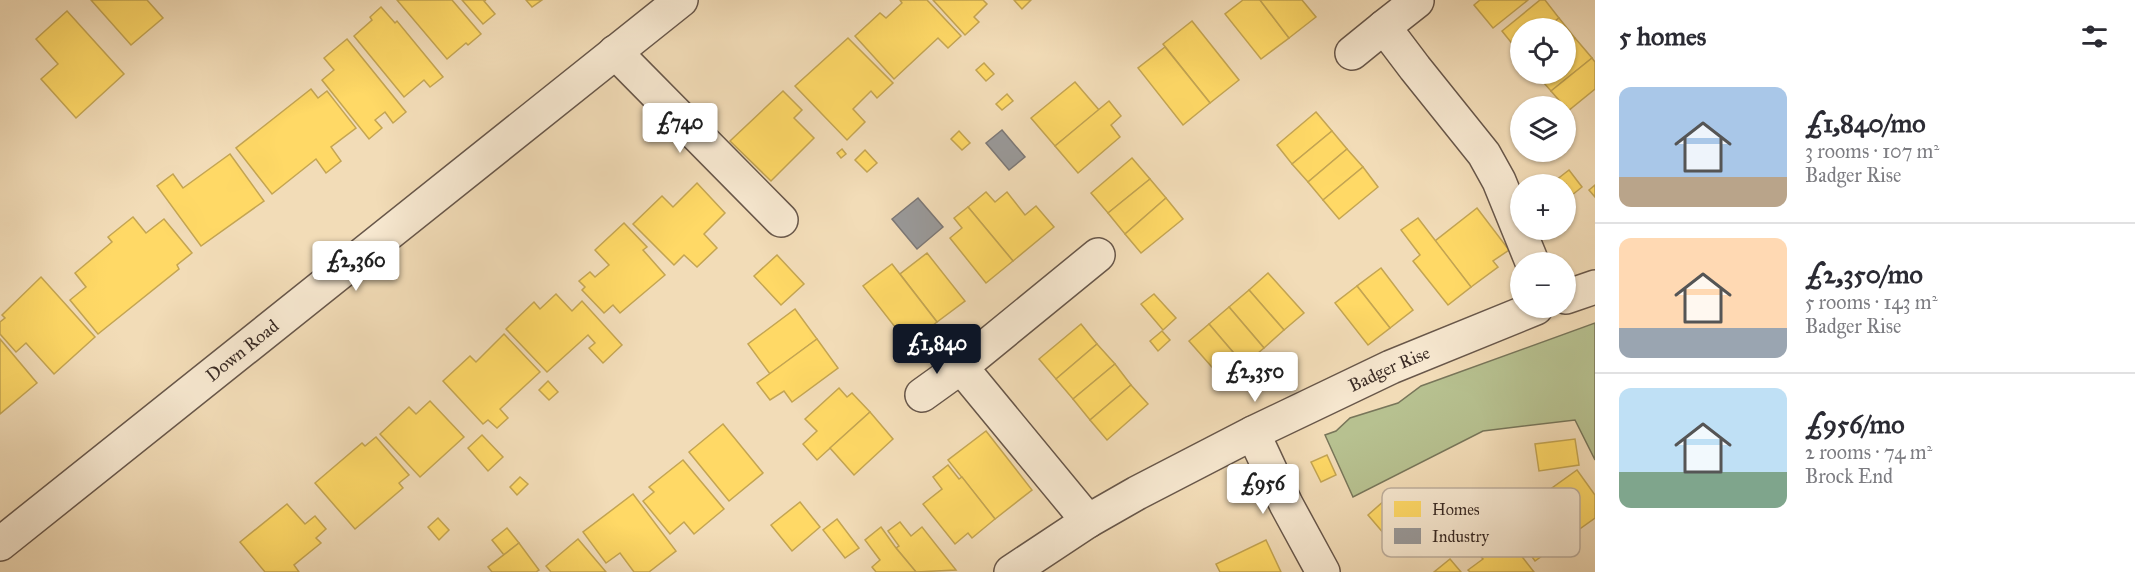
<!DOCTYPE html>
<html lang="en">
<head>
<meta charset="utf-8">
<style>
  body { margin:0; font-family:"IM FELL Great Primer",serif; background:#f7f7f7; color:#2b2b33; height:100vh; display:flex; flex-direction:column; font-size:22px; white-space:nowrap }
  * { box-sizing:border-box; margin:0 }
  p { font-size:20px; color:#7c7c81 }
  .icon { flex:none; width:33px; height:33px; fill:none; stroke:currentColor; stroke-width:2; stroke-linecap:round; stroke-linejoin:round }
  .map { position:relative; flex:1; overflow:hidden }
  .side { display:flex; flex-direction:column; background:#fff; width:540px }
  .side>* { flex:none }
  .tools { position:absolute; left:1510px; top:18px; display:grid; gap:12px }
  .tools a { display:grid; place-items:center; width:66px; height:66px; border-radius:50%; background:#fff; box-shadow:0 2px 4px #0004; font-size:30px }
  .price { position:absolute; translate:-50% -51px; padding:0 14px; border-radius:6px; background:#fff; color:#222; font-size:20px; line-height:39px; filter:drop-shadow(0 2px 3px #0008) }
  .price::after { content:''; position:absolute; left:50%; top:36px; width:18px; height:14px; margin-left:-9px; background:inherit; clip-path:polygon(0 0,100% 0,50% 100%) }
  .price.active { background:#111827; color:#fff }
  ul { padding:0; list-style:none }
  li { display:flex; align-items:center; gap:18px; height:150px; padding:0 24px }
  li+li { border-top:2px solid #e1e1e2 }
  li span { display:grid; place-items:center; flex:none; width:168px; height:120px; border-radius:12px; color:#555 }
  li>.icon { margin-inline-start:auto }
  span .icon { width:72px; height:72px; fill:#fffc; stroke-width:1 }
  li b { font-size:26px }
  h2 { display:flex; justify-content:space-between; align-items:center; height:72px; padding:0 24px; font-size:26px }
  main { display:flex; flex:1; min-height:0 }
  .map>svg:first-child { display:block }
  .green { fill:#b7c190; stroke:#78765a; stroke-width:1.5 }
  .homes { fill:#ffd966; stroke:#c4a552; stroke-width:1.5 }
  .industry { fill:#999; stroke:#7c7876; stroke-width:1.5 }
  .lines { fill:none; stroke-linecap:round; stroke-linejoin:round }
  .minor-casing { stroke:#68574a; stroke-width:36 }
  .tertiary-casing { stroke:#68574a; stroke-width:36 }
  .minor { stroke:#f7e8d0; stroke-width:33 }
  .tertiary { stroke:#f7e8d0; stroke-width:33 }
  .labels { text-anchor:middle; stroke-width:6; stroke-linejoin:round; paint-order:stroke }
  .street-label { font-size:18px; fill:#3a2b25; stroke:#f7e8d0 }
  .key { fill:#f7e8d0; stroke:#beaf9d; stroke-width:1.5 }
  .key-label { font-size:16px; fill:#3a2b25 }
</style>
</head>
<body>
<main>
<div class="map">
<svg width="1595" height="572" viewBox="0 0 1595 572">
  <rect width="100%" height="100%" fill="#f2dcb7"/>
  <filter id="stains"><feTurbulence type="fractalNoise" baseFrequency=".00333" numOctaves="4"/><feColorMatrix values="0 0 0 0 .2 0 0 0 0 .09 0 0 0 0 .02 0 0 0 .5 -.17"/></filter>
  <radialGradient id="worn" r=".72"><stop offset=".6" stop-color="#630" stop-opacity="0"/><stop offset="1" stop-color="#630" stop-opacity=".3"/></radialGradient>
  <!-- green -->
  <path class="green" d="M1595,323V460L1575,420L1483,431L1353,497L1325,435L1336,431L1350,418L1398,403L1421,386Z"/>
  <!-- homes -->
  <g class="homes">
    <path d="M91,0H147L163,18L131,45Z"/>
    <path d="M397,0H452L481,34L468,45L466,43L447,59Z"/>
    <path d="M462,0H486L484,1L495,14L483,24Z"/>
    <path d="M526,0H542L532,7Z"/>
    <path d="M900,0H927L961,36L948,48L938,38L894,79L855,36L880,13L886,18L902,3Z"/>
    <path d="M933,0H983L987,4L974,17L979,22L965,35Z"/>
    <path d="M1014,0H1031L1022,9Z"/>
    <path d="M1243,0H1260L1289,38L1261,59L1225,14Z"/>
    <path d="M1260,0H1302L1316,17L1289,38Z"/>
    <path d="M1480,0H1528L1493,28L1474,5Z"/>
    <path d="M1540,0H1545L1559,18L1546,28H1521V48L1518,51L1502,31Z"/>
    <path d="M381,7L395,23L397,21L443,77L430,87L424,80L404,97L354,36L372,20L370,17Z"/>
    <path d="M67,11L124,74L76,118L41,79L58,64L36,39Z"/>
    <path d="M1559,18L1575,38L1566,45V28H1546Z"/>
    <path d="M1192,21L1239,80L1210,103L1163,44Z"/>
    <path d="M848,38L893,83L877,98L871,91L853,109L865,122L847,140L795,86Z"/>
    <path d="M1575,38L1592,58L1551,91L1536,74H1566V45Z"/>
    <path d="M347,39L406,112L393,123L385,112L375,120L382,128L369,139L322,80L334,70L324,58Z"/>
    <path d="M1165,47L1210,103L1183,125L1138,68Z"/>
    <path d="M1592,58L1595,62V89L1568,111L1566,106H1564L1551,91Z"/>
    <path d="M984,63L994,74L986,81L976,70Z"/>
    <path d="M1075,82L1099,110L1055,146L1031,118Z"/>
    <path d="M311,89L318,98L327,91L356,128L331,147L341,161L326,173L316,159L272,194L236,148Z"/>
    <path d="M783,91L802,110L794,118L814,138L771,181L730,141Z"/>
    <path d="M1007,94L1013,101L1002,110L996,104Z"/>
    <path d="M1109,101L1121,116L1111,125L1120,137L1078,173L1055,146Z"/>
    <path d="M1316,112L1332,131L1292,164L1277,145Z"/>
    <path d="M959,131L970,143L962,150L951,139Z"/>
    <path d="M1332,131L1347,149L1308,182L1292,164Z"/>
    <path d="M842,149L846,154L841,158L837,153Z"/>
    <path d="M1347,149L1363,167L1323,200L1308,182Z"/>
    <path d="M865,150L877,163L867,172L855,160Z"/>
    <path d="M230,154L264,201L201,246L157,186L173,174L183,188Z"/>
    <path d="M1132,158L1150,179L1108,213L1091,193Z"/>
    <path d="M1363,167L1378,187L1339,219L1323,200Z"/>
    <path d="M1569,170L1582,187L1566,200V184H1551Z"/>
    <path d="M1150,179L1166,198L1125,234L1108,213Z"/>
    <path d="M697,183L725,213L704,234L717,248L697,267L684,255L674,265L633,224L662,196L673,207Z"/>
    <path d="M1595,185V197L1589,190Z"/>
    <path d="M986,192L995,202L1007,192L1025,215L1036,206L1054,227L1013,261L968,207Z"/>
    <path d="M1166,198L1183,219L1141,253L1125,234Z"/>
    <path d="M968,207L1013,261L986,283L950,238L962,228L954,218Z"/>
    <path d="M1477,208L1509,250L1493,261L1498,267L1471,287L1435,241Z"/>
    <path d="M133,217L146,233L164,219L192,253L177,265L179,269L98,334L70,300L86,287L75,273L112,242L108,237Z"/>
    <path d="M1418,218L1471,287L1448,305L1413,261L1420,255L1401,230Z"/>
    <path d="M624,223L647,247L643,250L665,275L620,313L613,305L604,313L582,290L585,287L579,281L590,272L595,277L609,265L595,250Z"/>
    <path d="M927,253L965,301L937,322L900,274Z"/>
    <path d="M777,255L804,284L781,305L754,276Z"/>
    <path d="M892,264L937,322L909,345L863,286Z"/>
    <path d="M1381,268L1413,310L1390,328L1357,286Z"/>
    <path d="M1268,273L1304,313L1284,330L1249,290Z"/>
    <path d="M41,277L95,337L54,374L26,343L16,352L0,334V322L5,318L2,315Z"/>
    <path d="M1357,286L1390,328L1368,345L1335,303Z"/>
    <path d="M1249,290L1284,330L1264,348L1229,307Z"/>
    <path d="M556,294L572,311L582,301L622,345L603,363L589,348L595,343L588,335L547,372L506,329L534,302L540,309Z"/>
    <path d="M1154,294L1176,318L1163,330L1141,304Z"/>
    <path d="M1229,307L1264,348L1244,365L1209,324Z"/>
    <path d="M795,309L817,339L770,374L748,344Z"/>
    <path d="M1081,324L1097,344L1056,379L1039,359Z"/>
    <path d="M1209,324L1244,365L1225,382L1189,341Z"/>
    <path d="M1162,331L1170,340L1158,351L1150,341Z"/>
    <path d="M504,334L540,372L500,409L508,418L497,428L488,420L483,424L443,381L470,356L476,362Z"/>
    <path d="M0,339L37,383L0,414Z"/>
    <path d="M817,339L838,368L792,402L784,391L770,400L757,383Z"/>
    <path d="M1097,344L1115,364L1073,399L1056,379Z"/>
    <path d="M1115,364L1131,385L1090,420L1073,399Z"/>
    <path d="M548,381L558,392L549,400L539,390Z"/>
    <path d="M1131,385L1148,404L1107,440L1090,420Z"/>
    <path d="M839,388L847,397L852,393L870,412L817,460L803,444L817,431L805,419Z"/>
    <path d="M430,401L464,437L420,477L380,434L409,407L416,414Z"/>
    <path d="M870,412L893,439L854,475L830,448Z"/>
    <path d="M723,424L763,473L729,501L689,452Z"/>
    <path d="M986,431L1032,490L995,519L948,460Z"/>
    <path d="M482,435L503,457L488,471L468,448Z"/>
    <path d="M376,437L409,475L399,483L403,488L355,529L315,483L362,443L365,446Z"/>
    <path d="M1575,439L1579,465L1539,471L1535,444Z"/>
    <path d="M1327,455L1336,475L1321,482L1311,462Z"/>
    <path d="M683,460L724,509L694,534L684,522L670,534L643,501L654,492L649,487Z"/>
    <path d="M948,465L959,479L962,477L995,519L972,538L968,533L955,544L923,504L942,489L933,477Z"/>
    <path d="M1577,470L1595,495V518L1574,533L1545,493Z"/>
    <path d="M520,477L528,484L517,495L510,487Z"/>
    <path d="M1394,492L1418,519L1391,542L1368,515Z"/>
    <path d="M1545,493L1574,533L1535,561L1509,525L1521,516L1518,512Z"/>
    <path d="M633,494L676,551L649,572H634L620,553L606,563L583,532Z"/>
    <path d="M800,502L820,527L792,551L771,525Z"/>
    <path d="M287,504L305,524L315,516L326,529L316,538L321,543L294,565L299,572H265L240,542Z"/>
    <path d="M438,518L449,530L439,540L428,527Z"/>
    <path d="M837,519L859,548L845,558L823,530Z"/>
    <path d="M900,522L911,536L922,527L956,570L916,572L896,548L899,546L888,531Z"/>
    <path d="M881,527L896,548L916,572H876L872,567L880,560L865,540Z"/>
    <path d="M507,528L519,543L504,555L492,540Z"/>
    <path d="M1501,530L1534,572H1470L1468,570L1483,559L1475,550Z"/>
    <path d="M578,539L606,572H551L546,566Z"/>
    <path d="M1266,540L1281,572H1220L1216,564Z"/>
    <path d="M519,543L539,570L536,572H492L488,567Z"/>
    <path d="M1450,559L1461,572H1434Z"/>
  </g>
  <!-- industry -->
  <g class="industry">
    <path d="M1002,130L1025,157L1009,170L986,143Z"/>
    <path d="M918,198L943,227L917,249L892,219Z"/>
  </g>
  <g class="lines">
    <!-- minor casing -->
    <g class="minor-casing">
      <g id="minor">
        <path d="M1384,27L1417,1"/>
        <path d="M615,52L781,220"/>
        <path d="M1352,53L1384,27L1415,68L1484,154L1499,181L1532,262"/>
        <path d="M1566,297L1595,287"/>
        <path d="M922,395L961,367"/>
        <path d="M1253,433L1286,504L1323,572"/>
        <path d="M1088,521L961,367L1098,255"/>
        <path id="s1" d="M1011,572L1088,521L1137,493L1253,433L1391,367L1536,308"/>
      </g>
    </g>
    <!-- tertiary casing -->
    <g class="tertiary-casing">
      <g id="tertiary">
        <path id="s2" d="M0,544L681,0"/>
      </g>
    </g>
    <!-- minor -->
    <use href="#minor" class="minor"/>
    <!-- tertiary -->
    <use href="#tertiary" class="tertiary"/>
  </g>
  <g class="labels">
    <!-- street labels -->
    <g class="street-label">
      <text dy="6" stroke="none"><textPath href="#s2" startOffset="310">Down Road</textPath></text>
      <text dy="6" stroke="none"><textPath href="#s1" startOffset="430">Badger Rise</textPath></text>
    </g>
  </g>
  <!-- legend -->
  <rect x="1382" y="488" width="198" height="69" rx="9" class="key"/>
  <rect x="1394" y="501" width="27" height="16" fill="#ffd966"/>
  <rect x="1394" y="528" width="27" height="16" fill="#999"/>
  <g class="key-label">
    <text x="1432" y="515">Homes</text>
    <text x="1432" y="542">Industry</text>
  </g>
  <rect width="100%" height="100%" filter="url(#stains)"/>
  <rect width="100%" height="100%" fill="url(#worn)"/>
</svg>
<div class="tools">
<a><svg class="icon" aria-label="locate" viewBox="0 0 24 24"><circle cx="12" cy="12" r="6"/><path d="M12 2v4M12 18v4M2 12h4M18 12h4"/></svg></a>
<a><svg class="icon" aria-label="layers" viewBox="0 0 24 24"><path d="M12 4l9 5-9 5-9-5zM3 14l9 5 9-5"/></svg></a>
<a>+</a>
<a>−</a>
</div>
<b class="price" style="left:680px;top:154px">£740</b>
<b class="price" style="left:356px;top:292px">£2,360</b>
<b class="price active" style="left:937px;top:375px">£1,840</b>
<b class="price" style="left:1255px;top:403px">£2,350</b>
<b class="price" style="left:1263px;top:515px">£956</b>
</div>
<section class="side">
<h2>5 homes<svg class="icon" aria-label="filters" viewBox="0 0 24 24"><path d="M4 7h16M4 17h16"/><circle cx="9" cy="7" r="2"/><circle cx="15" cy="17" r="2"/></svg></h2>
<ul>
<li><span style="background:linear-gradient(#a9c7e8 75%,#b9a48a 0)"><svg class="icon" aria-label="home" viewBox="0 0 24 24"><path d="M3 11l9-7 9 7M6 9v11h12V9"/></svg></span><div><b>£1,840/mo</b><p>3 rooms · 107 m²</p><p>Badger Rise</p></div></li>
<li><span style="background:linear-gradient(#ffd9b3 75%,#9aa5b1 0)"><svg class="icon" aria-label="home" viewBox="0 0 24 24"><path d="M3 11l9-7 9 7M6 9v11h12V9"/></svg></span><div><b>£2,350/mo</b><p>5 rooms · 143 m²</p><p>Badger Rise</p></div></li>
<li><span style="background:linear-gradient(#bfe0f5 70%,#7fa58c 0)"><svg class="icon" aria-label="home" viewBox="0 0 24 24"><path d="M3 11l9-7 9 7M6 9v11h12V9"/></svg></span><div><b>£956/mo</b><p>2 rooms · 74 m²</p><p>Brock End</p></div></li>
</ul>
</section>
</main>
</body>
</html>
